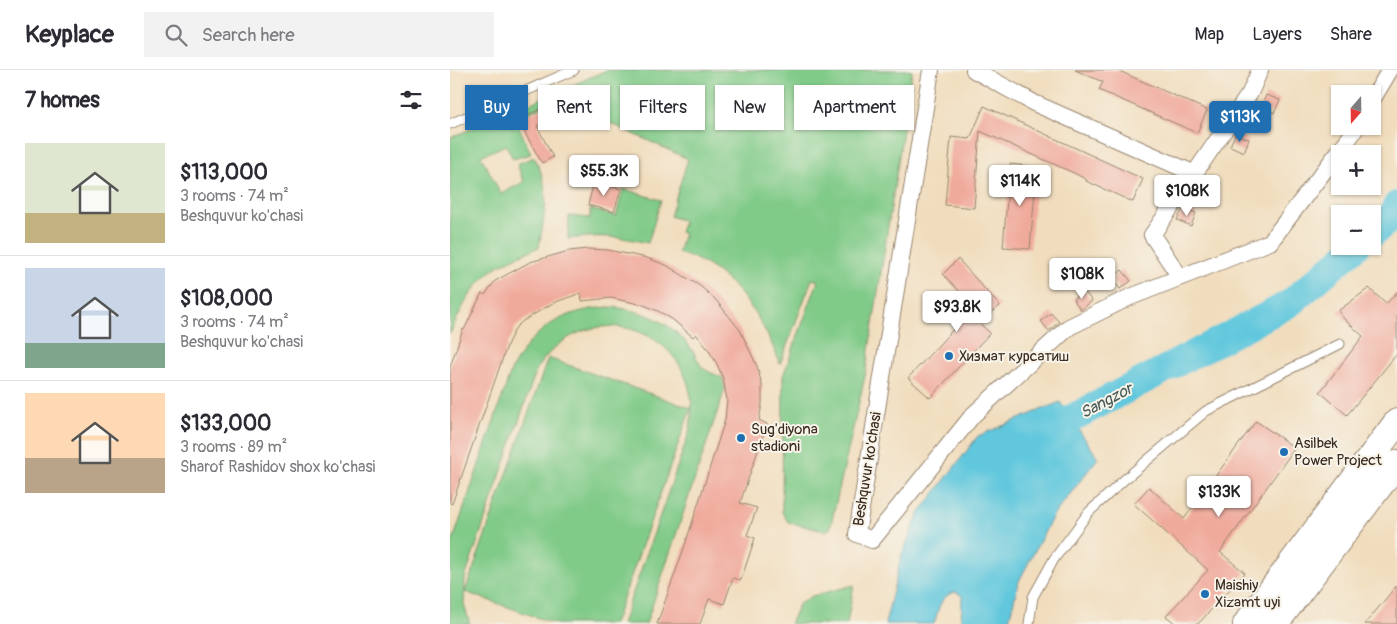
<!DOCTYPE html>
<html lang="en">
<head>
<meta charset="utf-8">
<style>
  body { margin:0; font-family:Pangolin,sans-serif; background:#f2f2f3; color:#2b2b33; height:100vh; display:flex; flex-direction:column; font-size:19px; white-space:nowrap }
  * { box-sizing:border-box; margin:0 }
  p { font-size:16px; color:#7c7c81 }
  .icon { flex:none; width:28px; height:28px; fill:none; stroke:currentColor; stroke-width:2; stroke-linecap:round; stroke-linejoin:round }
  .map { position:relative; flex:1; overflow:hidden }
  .details { display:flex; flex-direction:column; background:#fff; width:450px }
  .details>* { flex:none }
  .banner { position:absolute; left:15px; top:15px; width:475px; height:45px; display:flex; gap:10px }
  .needle { width:32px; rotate:200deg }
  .buttons { position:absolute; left:881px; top:15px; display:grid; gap:10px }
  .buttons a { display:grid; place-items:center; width:50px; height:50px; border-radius:0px; background:#fff; box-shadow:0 1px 4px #0004; font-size:25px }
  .price { position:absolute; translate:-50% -42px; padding:0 11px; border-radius:5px; background:#fff; color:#222; font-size:16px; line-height:32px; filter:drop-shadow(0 1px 2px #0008) }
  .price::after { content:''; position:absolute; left:50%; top:30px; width:15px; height:11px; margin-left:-8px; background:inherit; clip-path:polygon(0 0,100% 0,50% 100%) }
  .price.active { background:#1f6fb2; color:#fff }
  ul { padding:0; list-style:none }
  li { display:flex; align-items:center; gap:15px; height:125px; padding:0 25px }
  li+li { border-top:1px solid #e1e1e2 }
  li span { display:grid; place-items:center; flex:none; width:140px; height:100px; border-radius:0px; color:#555 }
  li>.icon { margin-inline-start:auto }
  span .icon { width:60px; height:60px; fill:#fffc; stroke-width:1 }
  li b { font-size:21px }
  h2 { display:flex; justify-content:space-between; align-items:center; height:60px; padding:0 25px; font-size:21px }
  .pill { padding:0 18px; border-radius:0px; background:#fff; box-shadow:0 1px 4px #0004; font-size:18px; line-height:45px }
  .pill.active { background:#1f6fb2; color:#fff }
  header { display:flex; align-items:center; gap:30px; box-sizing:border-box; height:70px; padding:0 25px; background:#fff; border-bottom:1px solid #e1e1e2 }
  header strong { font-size:24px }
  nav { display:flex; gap:28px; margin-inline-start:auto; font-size:18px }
  .search { width:350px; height:45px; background:#f2f2f3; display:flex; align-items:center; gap:12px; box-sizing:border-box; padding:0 18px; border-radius:0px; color:#7c7c81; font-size:19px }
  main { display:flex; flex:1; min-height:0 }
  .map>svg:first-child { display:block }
  .green { fill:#81cb89; stroke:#5e7a54 }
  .water { fill:#60c7dd; stroke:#4e787e }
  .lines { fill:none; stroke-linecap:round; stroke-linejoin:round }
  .river { stroke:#60c7dd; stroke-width:28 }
  .building { fill:#f0aa9c }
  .service-casing { stroke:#96846e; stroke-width:11 }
  .minor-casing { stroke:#96846e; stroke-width:18 }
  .primary-casing { stroke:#96846e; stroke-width:28 }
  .service { stroke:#fff; stroke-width:9 }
  .minor { stroke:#fff; stroke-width:16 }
  .primary { stroke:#fff; stroke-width:26 }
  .poi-dot { fill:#1f6fb2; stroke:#f7f3e8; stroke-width:2 }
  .labels { text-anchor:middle; stroke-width:4; stroke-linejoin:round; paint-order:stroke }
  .poi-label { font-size:15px; fill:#3b2a1e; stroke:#f7f3e8; text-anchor:start }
  .street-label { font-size:15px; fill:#3b2a1e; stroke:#f7f3e8 }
  .water-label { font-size:16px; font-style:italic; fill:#465957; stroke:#f7f3e8 }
</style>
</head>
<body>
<header>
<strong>Keyplace</strong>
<div class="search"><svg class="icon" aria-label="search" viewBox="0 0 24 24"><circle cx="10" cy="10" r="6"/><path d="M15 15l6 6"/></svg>Search here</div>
<nav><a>Map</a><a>Layers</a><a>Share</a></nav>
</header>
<main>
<section class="details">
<h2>7 homes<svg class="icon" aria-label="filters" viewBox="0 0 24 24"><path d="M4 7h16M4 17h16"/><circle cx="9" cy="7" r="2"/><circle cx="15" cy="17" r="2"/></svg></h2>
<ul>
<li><span style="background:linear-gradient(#dfe7d0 70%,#c2b280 0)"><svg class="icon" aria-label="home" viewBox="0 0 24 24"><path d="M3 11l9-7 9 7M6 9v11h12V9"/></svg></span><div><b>$113,000</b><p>3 rooms · 74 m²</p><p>Beshquvur ko'chasi</p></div></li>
<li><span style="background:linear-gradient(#c9d6e8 75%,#7fa58c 0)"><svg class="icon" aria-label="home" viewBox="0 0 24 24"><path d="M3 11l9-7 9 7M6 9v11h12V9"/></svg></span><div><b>$108,000</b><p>3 rooms · 74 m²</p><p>Beshquvur ko'chasi</p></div></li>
<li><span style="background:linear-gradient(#ffd9b3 65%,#b9a48a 0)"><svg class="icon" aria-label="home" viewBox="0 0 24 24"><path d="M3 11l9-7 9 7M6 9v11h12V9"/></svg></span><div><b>$133,000</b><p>3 rooms · 89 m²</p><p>Sharof Rashidov shox ko'chasi</p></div></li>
</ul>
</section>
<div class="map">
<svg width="947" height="554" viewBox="0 0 947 554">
  <rect width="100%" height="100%" fill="#f7f3e8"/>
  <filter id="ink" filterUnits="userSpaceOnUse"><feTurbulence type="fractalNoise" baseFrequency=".02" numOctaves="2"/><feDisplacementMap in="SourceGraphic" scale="10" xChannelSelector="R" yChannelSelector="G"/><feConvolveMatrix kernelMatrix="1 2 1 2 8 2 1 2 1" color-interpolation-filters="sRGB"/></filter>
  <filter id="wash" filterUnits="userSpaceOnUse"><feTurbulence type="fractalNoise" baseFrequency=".0096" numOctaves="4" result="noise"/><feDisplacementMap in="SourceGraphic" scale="20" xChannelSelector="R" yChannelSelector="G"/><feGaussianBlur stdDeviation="1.12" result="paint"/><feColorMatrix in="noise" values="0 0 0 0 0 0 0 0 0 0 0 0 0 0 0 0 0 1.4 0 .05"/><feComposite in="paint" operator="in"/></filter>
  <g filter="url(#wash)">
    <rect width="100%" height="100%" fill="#f1ddbd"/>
    <!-- green -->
    <g class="green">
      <path d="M157,0H461L462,2L415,306L380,459L374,461L338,452L332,442L333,306L368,211L362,209L330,294C315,254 290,211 250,191C243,187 235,185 228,183L234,164L230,162L234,151L220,146L238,89L136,42L139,34L121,25L65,48L81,84L63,89L56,75L31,86L51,124L74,112L67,94L84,87C102,120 95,142 89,177C76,183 62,188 50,195C24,211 12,237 0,264V68Z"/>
      <path d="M173,119L211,130L198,173C168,166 149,165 118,169L119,146L140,148V139L166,146Z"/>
      <path d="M159,237C191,239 220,251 240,277C245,283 248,292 252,297C257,302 267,305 273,308L275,319L196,554H172L238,366C264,268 144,214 87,298L15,508L14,535L20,554H0V479L61,301C82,259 112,240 159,237Z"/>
      <path d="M98,288L241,338L164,554H106L15,522Z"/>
      <path d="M404,515L397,554H340L349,534L362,526Z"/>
    </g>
    <!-- water -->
    <path class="water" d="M610,332L648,388L603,446L569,511L558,554H511L512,526L506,522C489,526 489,539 484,554H435L451,487L468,445L528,366Z"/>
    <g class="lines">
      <!-- river -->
      <g class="river">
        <path d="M922,164L939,150L947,135"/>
        <path d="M593,373L605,357L839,234L907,176"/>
      </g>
    </g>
    <g id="blocks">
      <!-- building -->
      <g class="building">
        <path d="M625,0H667L757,40L747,63L649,20L653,12Z"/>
        <path d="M816,25L830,30L824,43L811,38Z"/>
        <path d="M118,28L124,41L87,56L103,87L92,93L75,63L69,48Z"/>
        <path d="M534,36L693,109L683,132L636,111L637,110L626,104L530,61L524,138L495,135L501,67L520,69Z"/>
        <path d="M785,64L799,69L794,82L780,76Z"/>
        <path d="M560,94L587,97L580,179L553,177Z"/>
        <path d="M144,112L171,119L164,142L138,135Z"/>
        <path d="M733,138L746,143L741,156L727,150Z"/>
        <path d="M138,179L158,180L197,188L216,195L250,216L265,229L290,260L307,296L312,315V334L309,350L317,354L290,433L307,438L297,465L305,468L291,510L283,508L274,534L259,529L250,554H207L235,475L275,350L277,330L273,308L266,292L257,278L246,264L243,267L222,249L208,241L194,235L161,228L132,231L131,223L103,233L73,251L66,257L58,273L2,434L0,433V297L13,259L14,260L32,223L35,225L45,211L80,192L119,181Z"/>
        <path d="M508,189L550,236L529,253L540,263L480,328L458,308L524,237L493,204Z"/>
        <path d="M672,200L681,211L670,219L662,209Z"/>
        <path d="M919,218L936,234L947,222V284L897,345L870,322L913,266L895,250L888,241Z"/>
        <path d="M634,221L642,231L631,240L623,229Z"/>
        <path d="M601,243L609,252L599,261L591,251Z"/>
        <path d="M806,351L845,378L770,482L795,503L748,554H726L716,546L758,500L684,434L699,417L734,449Z"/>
        <path d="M947,515V554H915Z"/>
      </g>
    </g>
  </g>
  <g filter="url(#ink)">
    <use href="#blocks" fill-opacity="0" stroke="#96846e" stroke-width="1"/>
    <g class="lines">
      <!-- service casing -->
      <g class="service-casing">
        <g id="service">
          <path d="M0,54L124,0"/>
          <path d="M579,554L583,527L604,489L639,442L675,409L756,341L890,274"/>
        </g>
      </g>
      <!-- minor casing -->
      <g class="minor-casing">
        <g id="minor">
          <path d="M481,0L407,464L422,470L523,345L619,257L678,228L820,172L900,67L907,56"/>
          <path d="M524,0L584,33L743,103"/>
          <path d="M922,30L940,0"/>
          <path d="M730,207L702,165L800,23L810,0"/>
        </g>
      </g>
      <!-- primary casing -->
      <g class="primary-casing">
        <g id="primary">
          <path d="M796,554L947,352"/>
          <path d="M825,554L947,393"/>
        </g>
      </g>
      <!-- service -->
      <use href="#service" class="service"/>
      <!-- minor -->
      <use href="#minor" class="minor"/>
      <!-- primary -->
      <use href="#primary" class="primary"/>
    </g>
  </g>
  <!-- markers -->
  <g class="poi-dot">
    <circle cx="499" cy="286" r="5"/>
    <circle cx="291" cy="368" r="5"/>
    <circle cx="834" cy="382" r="5"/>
    <circle cx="755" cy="524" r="5"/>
  </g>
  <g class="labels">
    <!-- poi labels -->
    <g class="poi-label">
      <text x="509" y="291">Хизмат курсатиш</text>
      <text x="301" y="364">Sug'diyona<tspan x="301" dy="17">stadioni</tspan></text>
      <text x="844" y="378">Asilbek<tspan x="844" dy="17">Power Project</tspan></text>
      <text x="765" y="520">Maishiy<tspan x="765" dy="17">Xizamt uyi</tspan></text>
    </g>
    <!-- street labels -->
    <g class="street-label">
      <text transform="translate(417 399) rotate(-81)" y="5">Beshquvur ko'chasi</text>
    </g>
    <!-- water labels -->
    <g class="water-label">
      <text transform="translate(656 330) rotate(-28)" y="6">Sangzor</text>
    </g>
  </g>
</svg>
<div class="buttons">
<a><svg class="needle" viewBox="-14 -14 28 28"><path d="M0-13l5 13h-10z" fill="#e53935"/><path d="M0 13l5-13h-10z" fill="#7c7c81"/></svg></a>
<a>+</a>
<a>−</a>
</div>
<b class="price active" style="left:790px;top:73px">$113K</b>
<b class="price" style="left:154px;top:127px">$55.3K</b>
<b class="price" style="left:570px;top:137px">$114K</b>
<b class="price" style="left:737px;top:147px">$108K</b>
<b class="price" style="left:632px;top:230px">$108K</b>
<b class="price" style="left:507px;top:263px">$93.8K</b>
<b class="price" style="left:769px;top:448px">$133K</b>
<div class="banner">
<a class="pill active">Buy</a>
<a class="pill">Rent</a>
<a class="pill">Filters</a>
<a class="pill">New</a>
<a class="pill">Apartment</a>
</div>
</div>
</main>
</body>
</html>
